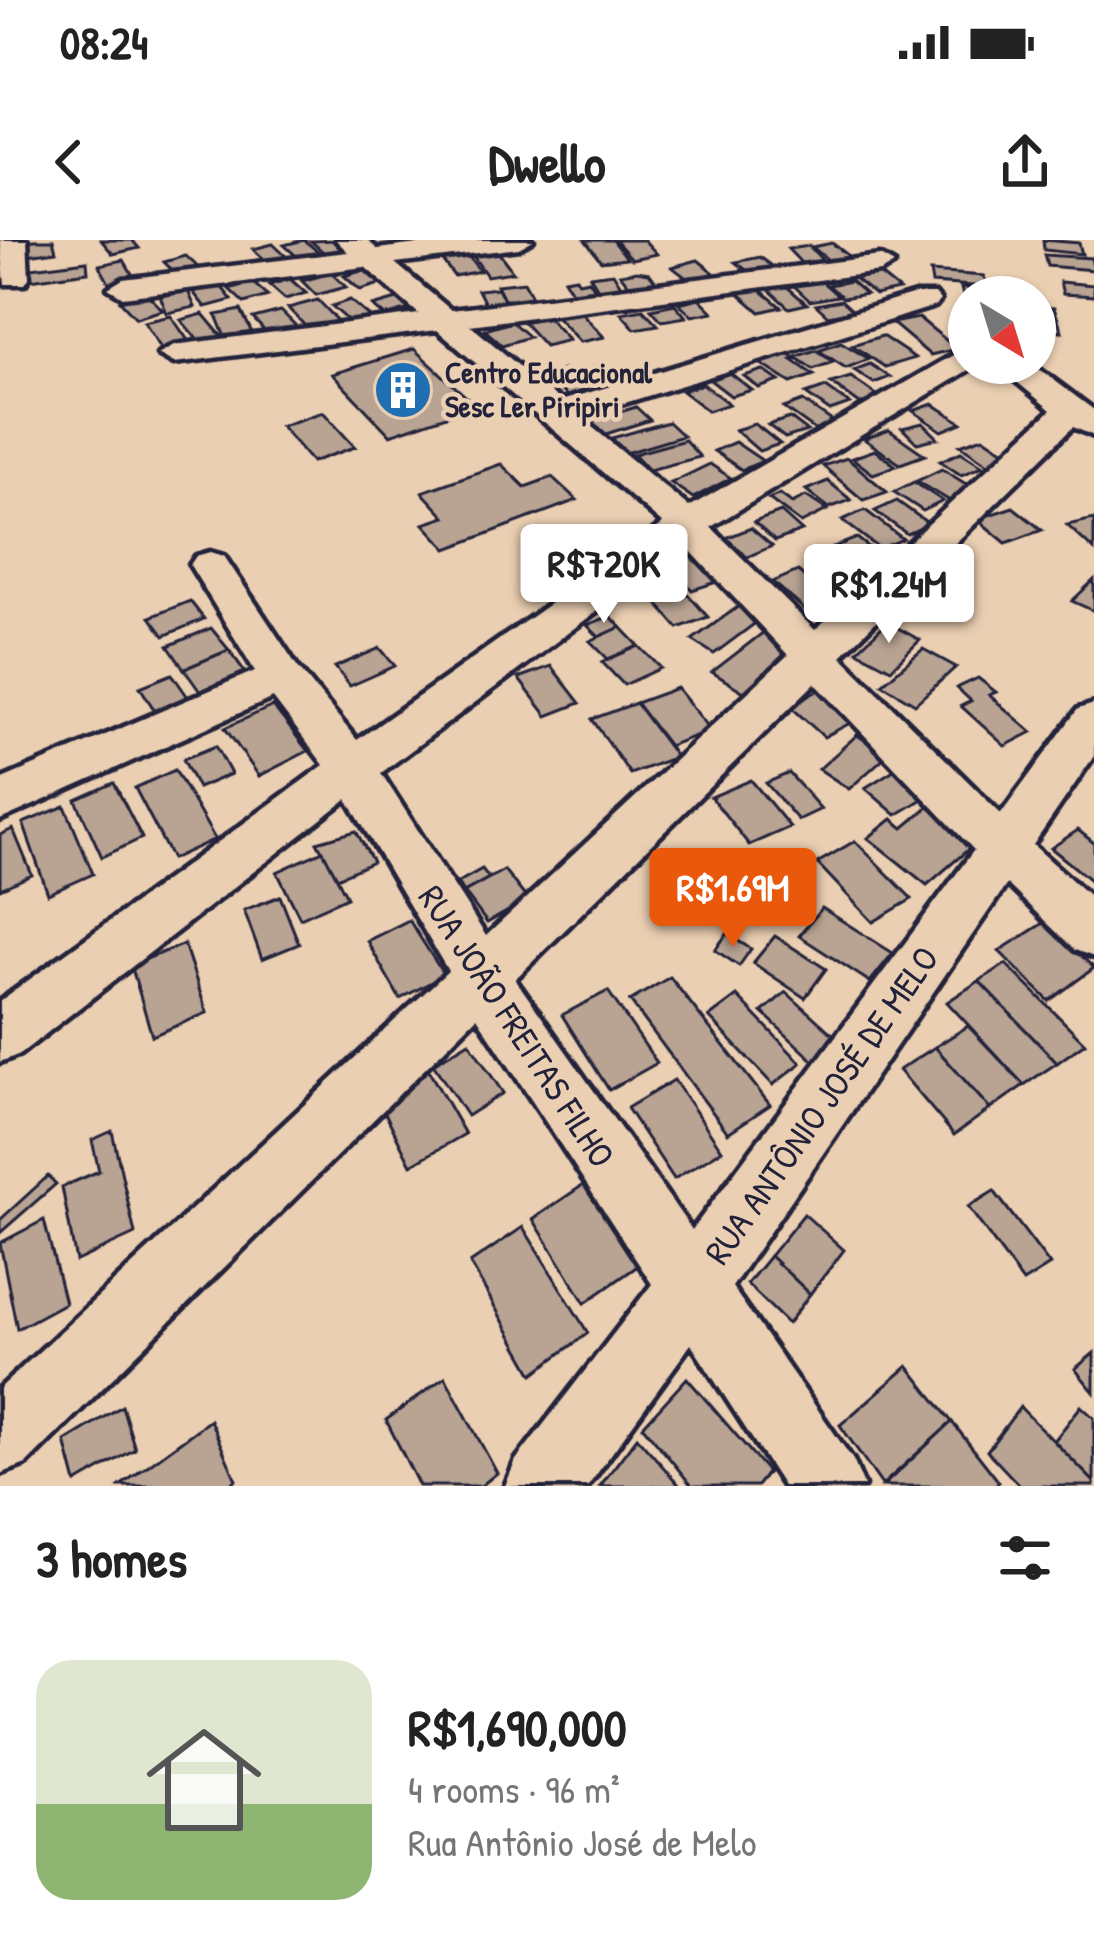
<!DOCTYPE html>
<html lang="en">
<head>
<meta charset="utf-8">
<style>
  body { margin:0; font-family:"Patrick Hand",sans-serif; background:#f6f6f6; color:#222; height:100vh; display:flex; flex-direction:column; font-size:45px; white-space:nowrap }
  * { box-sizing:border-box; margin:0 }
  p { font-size:39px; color:#767676 }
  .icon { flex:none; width:66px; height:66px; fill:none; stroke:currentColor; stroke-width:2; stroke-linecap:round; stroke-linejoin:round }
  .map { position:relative; height:1246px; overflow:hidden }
  .drawer { display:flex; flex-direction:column; background:#fff; flex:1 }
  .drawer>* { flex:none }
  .needle { width:78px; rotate:142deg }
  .buttons { position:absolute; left:948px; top:36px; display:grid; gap:24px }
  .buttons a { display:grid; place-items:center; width:108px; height:108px; border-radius:50%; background:#fff; box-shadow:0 3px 9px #0004; font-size:60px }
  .price { position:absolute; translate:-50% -102px; padding:0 27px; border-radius:12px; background:#fff; color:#222; font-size:39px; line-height:78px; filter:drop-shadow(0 3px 6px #0008) }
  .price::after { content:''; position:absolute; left:50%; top:72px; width:36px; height:27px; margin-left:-18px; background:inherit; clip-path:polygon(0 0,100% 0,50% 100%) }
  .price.current { background:#ea580c; color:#fff }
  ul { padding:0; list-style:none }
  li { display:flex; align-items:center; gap:36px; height:300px; padding:0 36px }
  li+li { border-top:3px solid #e0e0e0 }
  li span { display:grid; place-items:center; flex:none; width:336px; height:240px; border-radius:36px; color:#555 }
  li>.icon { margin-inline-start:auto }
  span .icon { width:144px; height:144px; fill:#fffc; stroke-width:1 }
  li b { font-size:51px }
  h2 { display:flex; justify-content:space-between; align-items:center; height:144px; padding:0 36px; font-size:51px }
  .status { display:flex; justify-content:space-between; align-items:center; height:84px; padding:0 60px; background:#fff; direction:ltr }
  .status svg { height:33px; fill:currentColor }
  header { display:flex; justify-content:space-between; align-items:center; height:156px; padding:0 36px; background:#fff; font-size:54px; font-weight:700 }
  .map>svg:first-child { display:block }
  .building { fill:#b9a494; stroke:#22223b; stroke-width:3 }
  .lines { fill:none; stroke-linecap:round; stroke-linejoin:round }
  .minor-casing { stroke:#22223b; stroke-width:9 }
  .minor { fill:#ebcfb2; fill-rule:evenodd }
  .labels { text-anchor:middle; stroke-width:9; stroke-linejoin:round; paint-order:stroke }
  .far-poi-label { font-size:30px; font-weight:bold; fill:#22223b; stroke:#ebcfb2; text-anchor:start }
  .street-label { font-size:36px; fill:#22223b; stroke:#ebcfb2 }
</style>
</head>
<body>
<div class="status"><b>08:24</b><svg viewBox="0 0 49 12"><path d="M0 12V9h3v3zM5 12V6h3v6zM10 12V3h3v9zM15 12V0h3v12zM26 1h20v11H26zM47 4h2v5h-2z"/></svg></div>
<header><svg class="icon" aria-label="back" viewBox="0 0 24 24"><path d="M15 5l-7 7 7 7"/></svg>Dwello<svg class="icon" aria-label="share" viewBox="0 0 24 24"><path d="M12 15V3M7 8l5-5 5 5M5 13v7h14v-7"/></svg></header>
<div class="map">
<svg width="1094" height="1246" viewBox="0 0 1094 1246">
  <rect width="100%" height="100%" fill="#ebcfb2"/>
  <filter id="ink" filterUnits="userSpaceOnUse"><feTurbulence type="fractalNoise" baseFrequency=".00833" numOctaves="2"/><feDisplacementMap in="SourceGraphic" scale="24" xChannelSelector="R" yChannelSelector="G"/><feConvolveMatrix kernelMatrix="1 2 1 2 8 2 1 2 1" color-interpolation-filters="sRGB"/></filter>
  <g filter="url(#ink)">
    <!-- building -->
    <g class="building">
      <path d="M33,0H53L56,11L28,15L26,4Z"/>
      <path d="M101,0H132L139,8L113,14Z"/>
      <path d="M304,0L321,14L301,20L284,5Z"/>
      <path d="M337,0L350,11L329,17L311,1Z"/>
      <path d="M585,0H613L627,18L601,21Z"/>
      <path d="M615,0H644L657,14L632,19Z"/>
      <path d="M1043,0L1079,3L1082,14L1044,10Z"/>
      <path d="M832,3L854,20L833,24L812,7Z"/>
      <path d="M273,4L292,22L273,27L253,9Z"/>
      <path d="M809,6L826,24L805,27L788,9Z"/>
      <path d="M496,9L513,32L487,36L471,13Z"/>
      <path d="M466,13L480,31L454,36L440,17Z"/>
      <path d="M1044,15L1091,18L1094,30L1047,26Z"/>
      <path d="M186,16L200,29L178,36L164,22Z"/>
      <path d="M760,17L775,28L751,34L736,22Z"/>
      <path d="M124,20L135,39L110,45L99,25Z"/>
      <path d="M698,20L719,37L693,43L672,27Z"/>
      <path d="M87,21L88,32L30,40L31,28Z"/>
      <path d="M365,30L380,44L360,50L344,36Z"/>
      <path d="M637,31L649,33L661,48L634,52L620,34Z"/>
      <path d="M930,32L984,36L987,47L932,43Z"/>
      <path d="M331,33L346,47L316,55L302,41Z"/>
      <path d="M613,33L623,49L600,52L590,36Z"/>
      <path d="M878,33L899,50L875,55L854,38Z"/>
      <path d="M576,37L578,42L589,40L597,52L574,55L564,39Z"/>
      <path d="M290,39L306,53L285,59L269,45Z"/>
      <path d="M819,39L838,56L810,61L792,44Z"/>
      <path d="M851,41L866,54L843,58L828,45Z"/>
      <path d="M252,42L268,56L244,63L229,49Z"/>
      <path d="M524,42L536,64L508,67L497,45Z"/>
      <path d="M1060,42L1094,45V56L1063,54Z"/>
      <path d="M220,45L232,60L205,67L193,52Z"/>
      <path d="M785,45L807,64L789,68L767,48Z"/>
      <path d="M498,48L506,64L486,66L478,50Z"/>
      <path d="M758,48L781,67L760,72L737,52Z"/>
      <path d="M961,48L1007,51L1009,57L963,56Z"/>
      <path d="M188,51L195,67L167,73L160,56Z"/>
      <path d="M146,53L163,70L136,78L120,61Z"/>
      <path d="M699,58L713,72L692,76L679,63Z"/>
      <path d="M397,59L410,69L385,76L373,66Z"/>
      <path d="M318,60L340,83L310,91L288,68Z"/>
      <path d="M350,60L371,78L352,84L332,66Z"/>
      <path d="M841,60L853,71L828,76L816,65Z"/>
      <path d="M675,64L686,77L662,81L651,69Z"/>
      <path d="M1035,67L1054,68L1062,91L1035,89Z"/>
      <path d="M643,69L658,85L635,89L621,73Z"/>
      <path d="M241,70L254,97L227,102L216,75Z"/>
      <path d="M281,71L297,87L268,95L253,78Z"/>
      <path d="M580,71L604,97L580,102L556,76Z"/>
      <path d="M203,74L224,99L202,105L181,80Z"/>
      <path d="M171,76L192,106L164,113L144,82Z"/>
      <path d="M547,77L569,100L545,106L523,82Z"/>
      <path d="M919,78L957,109L930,115L892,83Z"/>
      <path d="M512,82L529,97L502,105L485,90Z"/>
      <path d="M882,96L915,118L885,127L852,105Z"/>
      <path d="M841,102L869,119L846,128L818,110Z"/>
      <path d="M414,109L476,166L390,195L332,134Z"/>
      <path d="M816,110L833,122L813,129L795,117Z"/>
      <path d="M784,111L796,119L792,120L814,135L791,143L755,120Z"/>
      <path d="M870,124L890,137L874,143L854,130Z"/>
      <path d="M598,126L615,139L594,146L578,132Z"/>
      <path d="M563,130L587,149L567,156L543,136Z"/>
      <path d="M763,130L779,141L759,148L744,136Z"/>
      <path d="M730,133L752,150L731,156L710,140Z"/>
      <path d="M851,137L884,160L864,167L831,143Z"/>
      <path d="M703,144L729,164L708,171L682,151Z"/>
      <path d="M826,147L850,164L830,171L806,154Z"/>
      <path d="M803,161L838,185L818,192L784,168Z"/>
      <path d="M933,164L962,183L942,191L913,171Z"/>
      <path d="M636,167L650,180L606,194L591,181Z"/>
      <path d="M323,172L355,207L312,222L281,186Z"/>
      <path d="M790,178L807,191L785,198L768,185Z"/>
      <path d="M668,182L683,196L626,213L612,198Z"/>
      <path d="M923,183L938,198L917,203L902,188Z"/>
      <path d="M755,184L780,204L759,211L735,190Z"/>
      <path d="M889,190L925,215L900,224L864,199Z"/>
      <path d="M983,197L1010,215L988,224L960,205Z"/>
      <path d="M685,200L700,217L649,230L634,214Z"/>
      <path d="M735,202L763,221L742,230L714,211Z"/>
      <path d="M875,210L896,226L873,234L852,218Z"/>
      <path d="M961,212L983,226L961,235L940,221Z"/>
      <path d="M847,218L887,252L863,260L823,226Z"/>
      <path d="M501,224L525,247L552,237L577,260L447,309L424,284L445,277L422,252Z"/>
      <path d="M710,224L731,238L693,258L671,243Z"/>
      <path d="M942,229L979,252L955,264L917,241Z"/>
      <path d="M828,241L851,260L829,268L806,250Z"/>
      <path d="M914,242L943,261L923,271L894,252Z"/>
      <path d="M780,254L792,263L806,256L827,270L801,283L769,259Z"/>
      <path d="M897,261L929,284L907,294L875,271Z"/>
      <path d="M1013,267L1042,290L1006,303L977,279Z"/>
      <path d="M865,270L903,299L880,309L842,280Z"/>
      <path d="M781,272L802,291L775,301L754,282Z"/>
      <path d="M1094,279V310L1067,285Z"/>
      <path d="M751,288L772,306L747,317L726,298Z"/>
      <path d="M857,298L879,315L856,325L834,307Z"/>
      <path d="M700,314L723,340L692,350L669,324Z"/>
      <path d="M837,316L856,332L834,341L814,326Z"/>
      <path d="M798,331L831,360L806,371L773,342Z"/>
      <path d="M1094,340V371L1072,361Z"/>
      <path d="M677,342L708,377L678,388L647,352Z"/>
      <path d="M190,361L204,379L164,396L150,377Z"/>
      <path d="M739,366L761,379L714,414L692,400Z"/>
      <path d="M610,376L621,387L599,397L587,385Z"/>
      <path d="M887,382L920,400L891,429L857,411Z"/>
      <path d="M621,387L639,406L608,419L590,401Z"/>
      <path d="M211,388L229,410L184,429L168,406Z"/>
      <path d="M769,388L803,408L747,454L712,432Z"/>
      <path d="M639,406L661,428L624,445L602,422Z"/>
      <path d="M380,408L395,426L350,446L335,427Z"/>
      <path d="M923,409L956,427L915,464L882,444Z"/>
      <path d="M229,410L248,436L203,456L184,429Z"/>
      <path d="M551,426L580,463L547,476L518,438Z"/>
      <path d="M172,434L190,460L157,474L140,447Z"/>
      <path d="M978,438L996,452L989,455L1032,492L1005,506L961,466L971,461L957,448Z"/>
      <path d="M677,448L711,490L669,506L636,463Z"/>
      <path d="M819,450L854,481L824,497L789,465Z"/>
      <path d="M636,463L676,517L630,534L592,479Z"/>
      <path d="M273,466L308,511L259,536L225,488Z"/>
      <path d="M857,495L887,515L849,549L819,529Z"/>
      <path d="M216,506L231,534L198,548L183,519Z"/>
      <path d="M897,528L929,555L896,575L865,548Z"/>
      <path d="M175,530L215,599L172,619L135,548Z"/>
      <path d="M789,533L821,569L798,580L766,543Z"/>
      <path d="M751,540L790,587L749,605L711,557Z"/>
      <path d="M114,543L142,598L102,617L76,560Z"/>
      <path d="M65,566L93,634L48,654L23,583Z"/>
      <path d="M928,567L977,602L927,645L868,598L892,579L903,588Z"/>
      <path d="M13,589L32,635L0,649V595Z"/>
      <path d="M1078,590L1094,603V643L1051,608Z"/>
      <path d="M356,591L373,622L337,638L317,602Z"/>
      <path d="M855,601L912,659L873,682L817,623Z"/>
      <path d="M323,611L347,657L300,678L277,632Z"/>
      <path d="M482,629L489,638L464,652L457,643Z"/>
      <path d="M504,630L528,660L487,683L464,652Z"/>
      <path d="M280,656L299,704L262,719L244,670Z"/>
      <path d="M822,668L893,713L870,742L799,696Z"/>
      <path d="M409,680L444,735L400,759L367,701Z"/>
      <path d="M1045,682L1094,728L1049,761L999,711Z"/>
      <path d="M727,694L751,709L739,726L715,710Z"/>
      <path d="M775,696L826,729L805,758L753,723Z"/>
      <path d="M184,704L207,773L152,796L131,725Z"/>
      <path d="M1006,724L1085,803L1057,823L979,741Z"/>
      <path d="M670,737L770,865L728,893L630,761Z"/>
      <path d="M979,741L1057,823L1024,845L947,762Z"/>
      <path d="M608,751L657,823L609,850L562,775Z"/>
      <path d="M786,752L839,800L815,822L762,772Z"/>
      <path d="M737,756L801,823L773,845L709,777Z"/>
      <path d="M968,786L1024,845L990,869L935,807Z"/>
      <path d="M469,802L503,853L467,876L433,824Z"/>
      <path d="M935,807L990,869L954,895L899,830Z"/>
      <path d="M418,812L465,894L411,925L368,839Z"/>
      <path d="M674,840L722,910L674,939L627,868Z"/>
      <path d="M112,891L135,994L76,1021L62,947L99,931L92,900Z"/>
      <path d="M48,936L56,944L0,993V980Z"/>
      <path d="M586,943L639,1025L585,1063L533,979Z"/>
      <path d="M994,951L1050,1025L1023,1042L968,967Z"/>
      <path d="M804,974L844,1010L810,1054L770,1016Z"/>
      <path d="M44,980L65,1063L17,1089L0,1003Z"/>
      <path d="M523,987L588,1093L533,1134L470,1023Z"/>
      <path d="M770,1016L810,1054L788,1084L747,1044Z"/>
      <path d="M1094,1113V1152L1075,1129Z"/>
      <path d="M908,1126L952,1182L882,1245L840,1185Z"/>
      <path d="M445,1137L497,1233L481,1246H419L386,1180Z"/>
      <path d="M687,1138L768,1232L757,1246H692L643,1186Z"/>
      <path d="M122,1166L135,1209L76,1243L65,1201Z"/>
      <path d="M1081,1166L1094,1178V1242L1054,1201Z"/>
      <path d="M1020,1167L1094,1242V1246H1020L987,1211Z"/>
      <path d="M210,1180L236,1240L229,1246H120Z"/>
      <path d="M952,1182L999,1242L995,1246H883Z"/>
      <path d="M637,1197L680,1246H600Z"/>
    </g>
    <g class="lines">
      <!-- minor casing -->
      <g class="minor-casing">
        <g id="minor">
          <path d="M0,0H27L29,38L25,44H5Z"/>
          <path d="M336,0H367L377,9L451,0H533L519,8L395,23L451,70L880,16L894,24L880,32L470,85L561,161L915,54H935L940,60L935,66L580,177L689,267L969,106V123H980L711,287L815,390L1051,170L994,123H1031L1094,170V196L1073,187L841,416L1001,574L1078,469L1094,464V516L1033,605L1094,660V717L1075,710L1007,644L732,1047L853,1220L864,1246H783L691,1104L588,1246H505L516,1220L652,1044L477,777L26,1224L0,1234V1148L448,731L347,559L20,814L0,822V761L324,525L273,458L0,580V540L255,431L190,325L196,316L210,312L224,316L297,426L357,500L663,284L437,90L174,123L158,114L174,105L419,74L365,27L123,57L108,48L123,39L348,12ZM685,305L788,415L486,696L381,533ZM815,443L974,610L692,990L515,739Z"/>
        </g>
      </g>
      <!-- minor -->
      <use href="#minor" class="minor"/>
    </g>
  </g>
  <!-- icons -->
  <defs>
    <g id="building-disc" transform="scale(3)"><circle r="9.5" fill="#1f6fb2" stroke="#ebcfb2"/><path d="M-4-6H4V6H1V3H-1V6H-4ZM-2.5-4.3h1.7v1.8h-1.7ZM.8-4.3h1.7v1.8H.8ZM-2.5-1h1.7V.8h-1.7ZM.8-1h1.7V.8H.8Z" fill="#fff"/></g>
  </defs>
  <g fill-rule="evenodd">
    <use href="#building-disc" x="403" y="150"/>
  </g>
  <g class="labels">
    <!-- far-poi labels -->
    <g class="far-poi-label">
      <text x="445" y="143">Centro Educacional<tspan x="445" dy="34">Sesc Ler Piripiri</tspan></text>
    </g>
    <!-- street labels -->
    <g class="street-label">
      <text transform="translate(517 786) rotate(57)" y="13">RUA JOÃO FREITAS FILHO</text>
      <text transform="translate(821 865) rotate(-55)" y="13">RUA ANTÔNIO JOSÉ DE MELO</text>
    </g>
  </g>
</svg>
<div class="buttons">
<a><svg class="needle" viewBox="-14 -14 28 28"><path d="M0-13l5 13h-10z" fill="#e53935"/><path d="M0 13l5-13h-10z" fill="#767676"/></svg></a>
</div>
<b class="price" style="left:604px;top:386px">R$720K</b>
<b class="price" style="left:889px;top:406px">R$1.24M</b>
<b class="price current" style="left:733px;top:710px">R$1.69M</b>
</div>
<section class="drawer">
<h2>3 homes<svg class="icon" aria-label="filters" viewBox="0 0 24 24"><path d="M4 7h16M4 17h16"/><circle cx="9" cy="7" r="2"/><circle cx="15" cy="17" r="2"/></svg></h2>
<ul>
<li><span style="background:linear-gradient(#dfe7d0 60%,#8fb573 0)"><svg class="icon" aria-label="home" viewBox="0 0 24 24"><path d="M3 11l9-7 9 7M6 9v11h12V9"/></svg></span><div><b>R$1,690,000</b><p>4 rooms · 96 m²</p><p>Rua Antônio José de Melo</p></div></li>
</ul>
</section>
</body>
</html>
